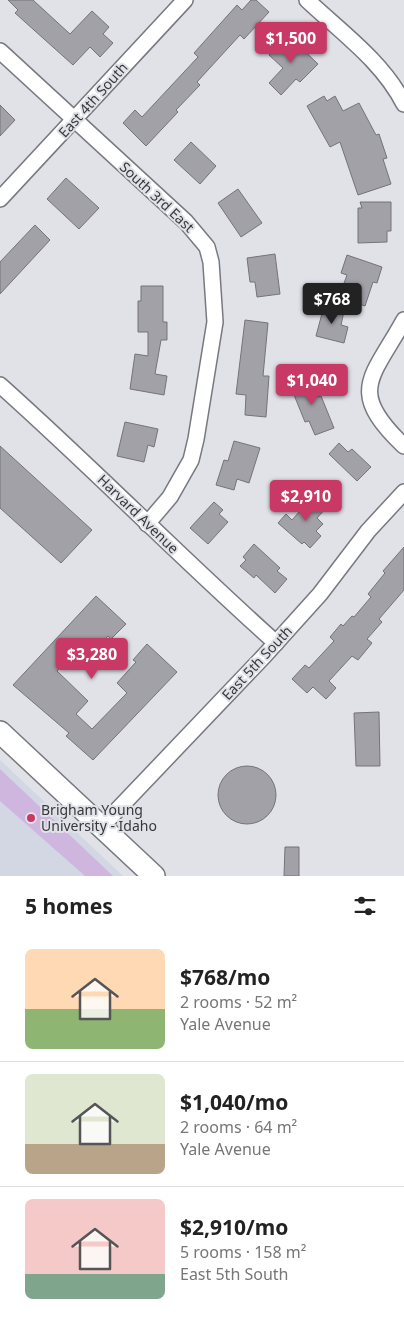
<!DOCTYPE html>
<html lang="en">
<head>
<meta charset="utf-8">
<style>
  body { margin:0; font-family:"Noto Sans",sans-serif; background:#f2f2f2; color:#222; height:100vh; display:flex; flex-direction:column; font-size:19px; white-space:nowrap }
  * { box-sizing:border-box; margin:0 }
  p { font-size:16px; color:#767676 }
  .icon { flex:none; width:28px; height:28px; fill:none; stroke:currentColor; stroke-width:2; stroke-linecap:round; stroke-linejoin:round }
  .map { position:relative; height:876px; overflow:hidden }
  .drawer { display:flex; flex-direction:column; background:#fff; flex:1 }
  .drawer>* { flex:none }
  .price { position:absolute; translate:-50% -42px; padding:0 11px; border-radius:5px; background:#c83a65; color:#fff; font-size:16px; line-height:32px; filter:drop-shadow(0 1px 2px #0008) }
  .price::after { content:''; position:absolute; left:50%; top:30px; width:15px; height:11px; margin-left:-8px; background:inherit; clip-path:polygon(0 0,100% 0,50% 100%) }
  .price.on { background:#222; color:#fff }
  ul { padding:0; list-style:none }
  li { display:flex; align-items:center; gap:15px; height:125px; padding:0 25px }
  li+li { border-top:1px solid #e0e0e0 }
  li span { display:grid; place-items:center; flex:none; width:140px; height:100px; border-radius:8px; color:#555 }
  li>.icon { margin-inline-start:auto }
  span .icon { width:60px; height:60px; fill:#fffc; stroke-width:1 }
  li b { font-size:21px }
  h2 { display:flex; justify-content:space-between; align-items:center; height:60px; padding:0 25px; font-size:21px }
  .map>svg:first-child { display:block }
  .built { fill:#d3d7e4 }
  .green { fill:#ceb6de }
  .building { fill:#a2a1a8; stroke:#747379 }
  .lines { fill:none; stroke-linecap:round; stroke-linejoin:round }
  .minor-casing { stroke:#77797f; stroke-width:18 }
  .secondary-casing { stroke:#77797f; stroke-width:24 }
  .minor { stroke:#fff; stroke-width:15 }
  .secondary { stroke:#fff; stroke-width:21 }
  .poi-dot { fill:#c83a65; stroke:#e0e2e8; stroke-width:2 }
  .labels { text-anchor:middle; stroke-width:4; stroke-linejoin:round; paint-order:stroke }
  .street-label { font-size:14px; fill:#37383b; stroke:#e0e2e8 }
  .poi-label { font-size:14px; fill:#37383b; stroke:#e0e2e8; text-anchor:start }
</style>
</head>
<body>
<div class="map">
<svg width="404" height="876" viewBox="0 0 404 876">
  <rect width="100%" height="100%" fill="#e0e2e8"/>
  <!-- built -->
  <path class="built" d="M0,760L123,876H0Z"/>
  <!-- green -->
  <path class="green" d="M0,769L113,876H85L0,801Z"/>
  <!-- building -->
  <g class="building">
    <path d="M8,0H33L70,34L92,11L109,27L103,34L113,43L100,57L90,47L73,65L15,13L18,10Z"/>
    <path d="M251,0H256L269,12L244,39L240,35L197,82L200,85L176,110L178,112L146,146L123,123L135,110L142,117L198,57L194,53L237,5L242,10Z"/>
    <path d="M288,35L318,64L300,82L296,79L281,95L269,83L283,68L269,55Z"/>
    <path d="M324,96L327,101L335,96L343,111L359,103L376,135L379,134L387,158L383,159L391,184L358,195L340,142L330,147L307,106Z"/>
    <path d="M0,105L15,120L0,136Z"/>
    <path d="M191,142L216,166L200,184L174,160Z"/>
    <path d="M66,178L99,208L79,229L47,199Z"/>
    <path d="M238,189L262,223L241,237L218,203Z"/>
    <path d="M360,202H391V231H387V242L358,243V208H362Z"/>
    <path d="M35,225L50,240L0,294V262Z"/>
    <path d="M275,254L280,294L257,297L255,282H250L247,258Z"/>
    <path d="M347,255L382,267L377,283L373,282L365,306L339,297L347,275L341,273Z"/>
    <path d="M141,286H163V322H167V340H161L155,374L167,376L164,395L130,389L135,354L148,356V332H138V301H141Z"/>
    <path d="M324,306L344,311L341,325L348,327L344,343L316,336Z"/>
    <path d="M245,320L268,323L263,376H269L266,417L245,415L246,395L236,394Z"/>
    <path d="M310,377L318,397L321,396L334,428L315,435L309,421L305,422L290,385Z"/>
    <path d="M125,422L158,429L154,447L148,445L144,462L117,456Z"/>
    <path d="M234,441L260,448L249,483L237,479L234,490L216,485L224,460L228,461Z"/>
    <path d="M339,443L348,452L352,449L371,467L357,481L329,454Z"/>
    <path d="M0,446L92,530L61,563L0,508Z"/>
    <path d="M315,494L328,506L317,518L323,524L316,531L321,536L310,548L304,542L302,544L278,523L286,514L292,520Z"/>
    <path d="M214,502L223,510L219,514L228,522L208,544L190,528Z"/>
    <path d="M254,544L280,568L277,571L287,579L275,593L256,575L254,578L240,566L246,560L243,557Z"/>
    <path d="M404,547V590L379,619L382,622L367,639L372,643L358,660L352,656L329,681L336,688L326,699L313,687L307,693L292,679L305,665L309,668L334,641L330,637L341,624L343,626L352,616L354,617L371,597L368,594L385,573L383,571Z"/>
    <path d="M96,596L126,624L111,639L108,636L89,657L79,648L57,671L88,701L76,714L92,729L127,693L117,683L136,662L133,660L147,644L177,672L93,760L66,736L69,733L13,685Z"/>
    <path d="M379,712L380,766H356L354,713Z"/>
    <circle cx="247" cy="795" r="29"/>
    <path d="M285,847H299V876H284Z"/>
  </g>
  <g class="lines">
    <!-- minor casing -->
    <g class="minor-casing">
      <g id="minor">
        <path d="M307,0C341,32 383,62 404,104"/>
        <path d="M0,51L186,222L207,247L211,262L215,322L196,439L191,460L170,497L147,524"/>
        <path d="M0,199L185,0"/>
        <path d="M404,320C372,378 346,391 404,446"/>
        <path d="M0,385C94,469 182,559 276,643"/>
        <path d="M102,826L265,655L320,594L368,531L404,492"/>
      </g>
    </g>
    <!-- secondary casing -->
    <g class="secondary-casing">
      <path id="secondary" d="M0,732L154,876"/>
    </g>
    <!-- minor -->
    <use href="#minor" class="minor"/>
    <!-- secondary -->
    <use href="#secondary" class="secondary"/>
  </g>
  <!-- markers -->
  <circle class="poi-dot" cx="31" cy="818" r="5"/>
  <g class="labels">
    <!-- street labels -->
    <g class="street-label">
      <text transform="translate(93 100) rotate(-48)" y="5">East 4th South</text>
      <text transform="translate(157 197) rotate(43)" y="5">South 3rd East</text>
      <text transform="translate(138 514) rotate(44)" y="5">Harvard Avenue</text>
      <text transform="translate(257 663) rotate(-47)" y="5">East 5th South</text>
    </g>
    <!-- poi labels -->
    <g class="poi-label">
      <text x="41" y="815">Brigham Young<tspan x="41" dy="16">University - Idaho</tspan></text>
    </g>
  </g>
</svg>
<b class="price" style="left:291px;top:64px">$1,500</b>
<b class="price on" style="left:332px;top:325px">$768</b>
<b class="price" style="left:312px;top:406px">$1,040</b>
<b class="price" style="left:306px;top:522px">$2,910</b>
<b class="price" style="left:92px;top:680px">$3,280</b>
</div>
<section class="drawer">
<h2>5 homes<svg class="icon" aria-label="filters" viewBox="0 0 24 24"><path d="M4 7h16M4 17h16"/><circle cx="9" cy="7" r="2"/><circle cx="15" cy="17" r="2"/></svg></h2>
<ul>
<li><span style="background:linear-gradient(#ffd9b3 60%,#8fb573 0)"><svg class="icon" aria-label="home" viewBox="0 0 24 24"><path d="M3 11l9-7 9 7M6 9v11h12V9"/></svg></span><div><b>$768/mo</b><p>2 rooms · 52 m²</p><p>Yale Avenue</p></div></li>
<li><span style="background:linear-gradient(#dfe7d0 70%,#b9a48a 0)"><svg class="icon" aria-label="home" viewBox="0 0 24 24"><path d="M3 11l9-7 9 7M6 9v11h12V9"/></svg></span><div><b>$1,040/mo</b><p>2 rooms · 64 m²</p><p>Yale Avenue</p></div></li>
<li><span style="background:linear-gradient(#f6c9c9 75%,#7fa58c 0)"><svg class="icon" aria-label="home" viewBox="0 0 24 24"><path d="M3 11l9-7 9 7M6 9v11h12V9"/></svg></span><div><b>$2,910/mo</b><p>5 rooms · 158 m²</p><p>East 5th South</p></div></li>
</ul>
</section>
</body>
</html>
